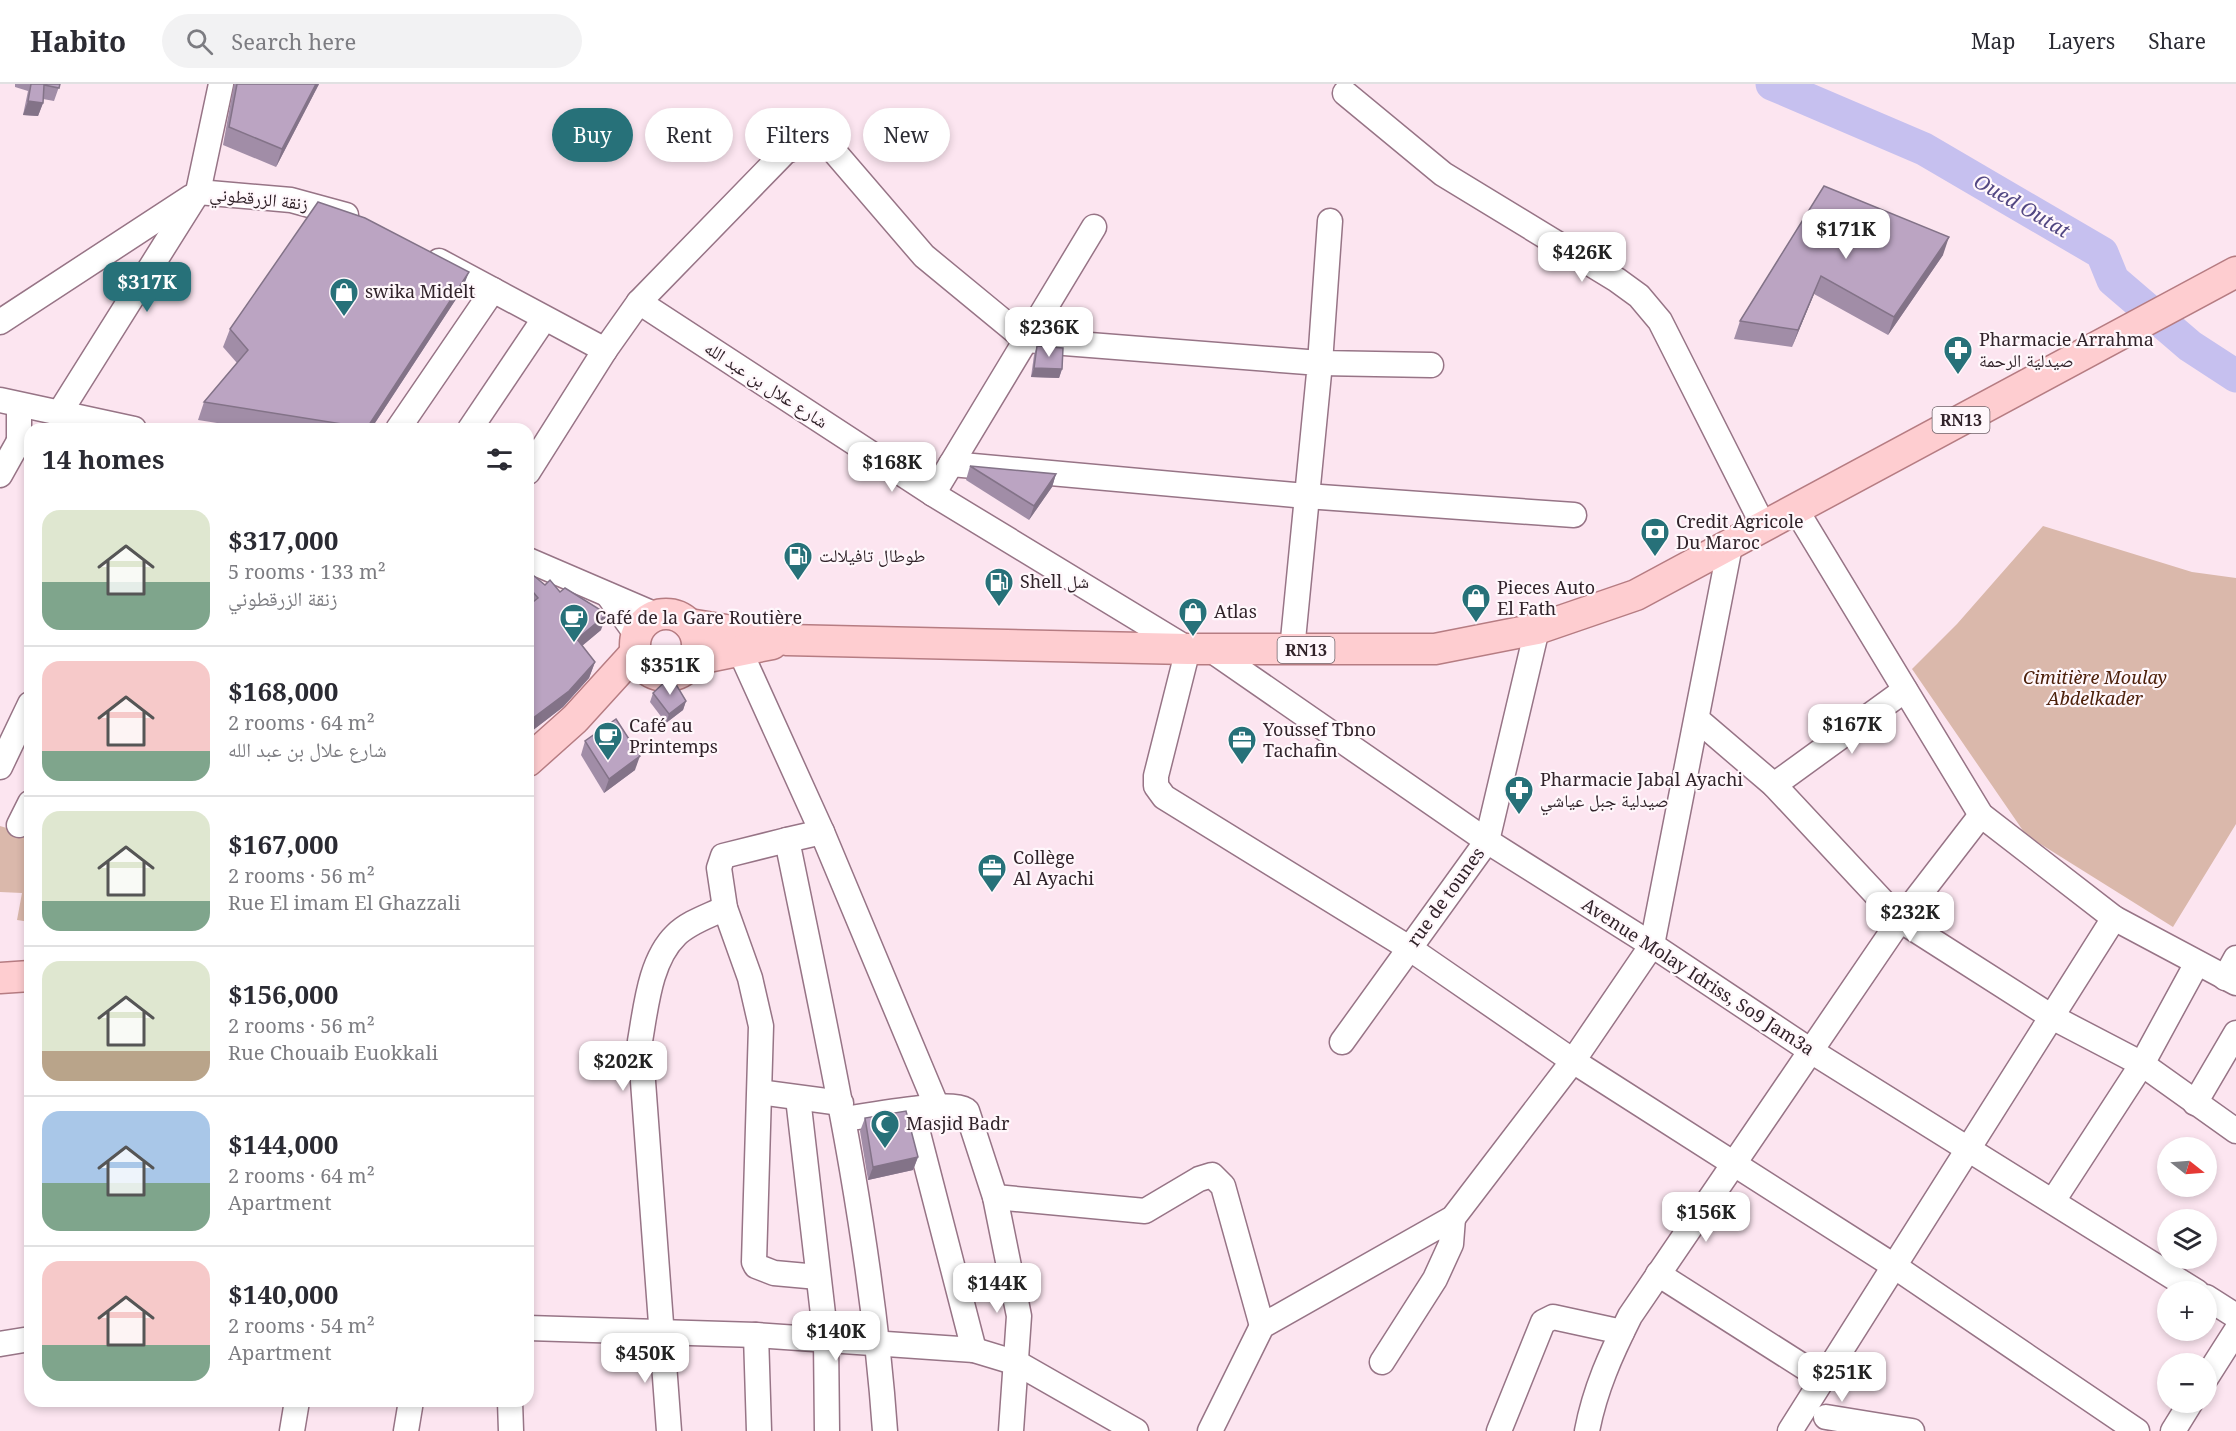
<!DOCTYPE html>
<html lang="en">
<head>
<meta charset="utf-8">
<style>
  body { margin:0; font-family:"Noto Serif","Noto Naskh Arabic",serif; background:#f2f2f3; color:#2b2b33; height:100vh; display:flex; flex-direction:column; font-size:22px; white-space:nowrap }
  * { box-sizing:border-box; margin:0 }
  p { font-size:20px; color:#7c7c81 }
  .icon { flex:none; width:33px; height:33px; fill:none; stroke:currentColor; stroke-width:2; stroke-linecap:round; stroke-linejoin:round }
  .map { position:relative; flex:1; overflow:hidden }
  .panel { position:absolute; left:24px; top:339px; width:510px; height:984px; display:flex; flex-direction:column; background:#fff; border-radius:18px; box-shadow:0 3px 9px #0003 }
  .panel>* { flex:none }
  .guide { position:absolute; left:552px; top:24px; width:570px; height:54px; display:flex; gap:12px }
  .needle { width:39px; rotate:107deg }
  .buttons { position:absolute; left:2157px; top:1053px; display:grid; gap:12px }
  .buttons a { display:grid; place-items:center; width:60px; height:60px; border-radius:50%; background:#fff; box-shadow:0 3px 9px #0003; font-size:30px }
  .price { position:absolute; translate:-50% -51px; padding:0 14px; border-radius:12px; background:#fff; color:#222; font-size:20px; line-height:39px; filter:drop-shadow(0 2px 3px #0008) }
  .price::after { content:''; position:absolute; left:50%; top:36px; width:18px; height:14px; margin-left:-9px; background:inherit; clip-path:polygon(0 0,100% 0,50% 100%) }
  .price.selected { background:#277179; color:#fff }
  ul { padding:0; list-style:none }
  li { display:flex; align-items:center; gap:18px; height:150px; padding:0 18px }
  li+li { border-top:2px solid #e1e1e2 }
  li span { display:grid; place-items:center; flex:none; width:168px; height:120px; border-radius:18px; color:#555 }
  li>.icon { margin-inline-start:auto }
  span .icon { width:72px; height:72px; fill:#fffc; stroke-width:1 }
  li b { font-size:26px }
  h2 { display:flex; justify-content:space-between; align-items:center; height:72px; padding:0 18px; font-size:26px }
  .tag { padding:0 21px; border-radius:27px; background:#fff; box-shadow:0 3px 9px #0003; font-size:21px; line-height:54px }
  .tag.selected { background:#277179; color:#fff }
  header { display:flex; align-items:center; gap:36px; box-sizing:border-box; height:84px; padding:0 30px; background:#fff; border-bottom:2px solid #e1e1e2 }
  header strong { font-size:28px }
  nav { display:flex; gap:33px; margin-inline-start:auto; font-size:21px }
  .search { width:420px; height:54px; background:#f2f2f3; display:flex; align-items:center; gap:15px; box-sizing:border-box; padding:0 21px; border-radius:33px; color:#7c7c81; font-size:22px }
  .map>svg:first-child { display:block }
  .green { fill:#dab8ab }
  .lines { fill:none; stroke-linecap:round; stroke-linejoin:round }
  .river { stroke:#c6c0ef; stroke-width:33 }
  .minor-casing { stroke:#977486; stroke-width:27 }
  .major-casing { stroke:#b67c82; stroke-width:33 }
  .minor { stroke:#fff; stroke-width:24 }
  .major { stroke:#fecdd0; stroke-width:30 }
  .wall { fill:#a18da7 }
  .shaded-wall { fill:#837388 }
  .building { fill:#bba4c2; stroke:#837388; stroke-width:1.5 }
  .labels { text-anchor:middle; stroke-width:4.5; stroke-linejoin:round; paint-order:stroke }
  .shield { fill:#fff7fb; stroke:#6f6369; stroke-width:1.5 }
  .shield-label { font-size:16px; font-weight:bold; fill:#31232a }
  .street-label { font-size:18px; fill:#31232a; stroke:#fff7fb }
  .poi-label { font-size:18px; fill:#31232a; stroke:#fff7fb; text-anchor:start }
  .park-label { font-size:18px; font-style:italic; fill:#4d200a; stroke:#fff7fb }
  .water-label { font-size:20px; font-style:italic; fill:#524782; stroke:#fff7fb }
</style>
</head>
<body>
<header>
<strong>Habito</strong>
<div class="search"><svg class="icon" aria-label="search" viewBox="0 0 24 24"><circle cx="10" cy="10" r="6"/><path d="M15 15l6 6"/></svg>Search here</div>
<nav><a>Map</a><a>Layers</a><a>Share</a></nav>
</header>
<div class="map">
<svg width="2236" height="1347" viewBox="0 0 2236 1347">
  <rect width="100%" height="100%" fill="#fce5f0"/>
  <!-- green -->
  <g class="green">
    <path d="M2043,442L2192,488L2236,494V740L2173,843L2026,751L1912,585L1957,540Z"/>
    <path d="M0,742L30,751V838L17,836L22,809L0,808Z"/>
  </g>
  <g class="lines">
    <!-- river -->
    <path class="river" d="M1772,0L1924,65L2102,169L2113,196L2190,262L2236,292"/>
    <!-- minor casing -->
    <g class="minor-casing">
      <g id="minor">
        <path d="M1345,9L1443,90L1617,196L1639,212L1660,237L1763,441"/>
        <path d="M198,108L291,116L346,131"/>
        <path d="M1330,137L1320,279L1431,281"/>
        <path d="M439,177L605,266"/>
        <path d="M639,218L785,68C802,61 817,51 832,65L924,172L1026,256L1320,279L1292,566"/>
        <path d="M0,238L191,113"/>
        <path d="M0,316L134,345"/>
        <path d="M19,321V357L30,363"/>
        <path d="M60,328L198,108L221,0"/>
        <path d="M398,345L493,206"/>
        <path d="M470,345L544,235"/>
        <path d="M951,380L1306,412L1574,431"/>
        <path d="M528,388L605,266L639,218L933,410L1188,565L1156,692V702L1164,713L1409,864L1573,977L1894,1182L2137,1347"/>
        <path d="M0,391L19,357"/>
        <path d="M933,410L1094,143"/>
        <path d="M1795,424L1981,731L2114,834L2236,899"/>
        <path d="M528,476L656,531"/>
        <path d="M608,511L636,550"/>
        <path d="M1208,564L1487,757L1652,861L1811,967L2197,1208"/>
        <path d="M740,567L822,748L937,1023"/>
        <path d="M1698,636L1774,701L1900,836L2052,933L2142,980L2236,1047"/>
        <path d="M0,683L30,620"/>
        <path d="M1774,701L1905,606"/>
        <path d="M19,741L30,719"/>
        <path d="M822,748L787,756C827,952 871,1147 885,1347"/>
        <path d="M787,756L723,772L719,784L725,824L750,894L761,942L754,1178L756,1182L774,1189L818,1193"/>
        <path d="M2225,894L2236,874"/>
        <path d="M1342,958L1487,757L1537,545"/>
        <path d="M760,1008L841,1019"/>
        <path d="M798,1014L826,1256L827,1347"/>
        <path d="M2195,1019L2236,949"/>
        <path d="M912,1026L974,1266"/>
        <path d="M844,1035C864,1033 956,1014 967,1027L995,1113L1019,1232L1011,1347"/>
        <path d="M995,1113L1145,1127L1199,1095L1212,1091L1223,1102L1262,1242"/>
        <path d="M2053,1117L2142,980L2197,879"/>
        <path d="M1658,1190L1823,1295"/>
        <path d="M2206,1213L2236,1232"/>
        <path d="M528,1244L756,1251L974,1266L1017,1279L1136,1347"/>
        <path d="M756,1251L759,1347"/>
        <path d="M0,1260L30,1255"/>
        <path d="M1382,1278L1435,1195L1451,1160L1453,1134"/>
        <path d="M2206,1294L2236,1247"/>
        <path d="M510,1317L511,1347"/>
        <path d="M1826,1333L1912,1347"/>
        <path d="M292,1347L297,1317"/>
        <path d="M406,1347L411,1317"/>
        <path d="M669,1347L640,957C646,923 650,876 676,851C689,838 709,832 725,824"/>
        <path d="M1210,1347L1262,1242L1453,1134L1573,977L1652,861L1730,462"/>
        <path d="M1499,1347L1543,1238L1553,1233L1622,1248"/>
        <path d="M1587,1347C1595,1305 1611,1270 1630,1232L1900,836L1981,731"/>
        <path d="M1790,1347L2114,834"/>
        <path d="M2173,1347L2191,1318"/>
      </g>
    </g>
    <!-- major casing -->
    <g class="major-casing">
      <g id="major">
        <circle cx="666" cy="561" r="31"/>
        <path d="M689,540L787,556L1188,565H1435L1537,545L1636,511L2236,188"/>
        <path d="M693,576L772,560"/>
        <path d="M528,677L575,635L636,568"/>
        <path d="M0,894L30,892"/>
      </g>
    </g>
    <!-- minor -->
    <use href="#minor" class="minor"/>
    <!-- major -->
    <use href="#major" class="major"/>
  </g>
  <!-- wall -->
  <g class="wall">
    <path d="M15,0H60L54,17L43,15V19L38,32L23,31L28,7L15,3Z"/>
    <path d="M234,0H319L276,83L223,61Z"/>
    <path d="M1824,102L1943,171L1888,251L1814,210L1792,263L1734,255L1740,237Z"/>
    <path d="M462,206L371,345H255L198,336L204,318L237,279L223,263L230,245Z"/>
    <path d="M1037,262L1062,285L1059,294L1031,293L1034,271Z"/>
    <path d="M970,382L1056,390L1052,403L1029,436L966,396Z"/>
    <path d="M528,487L545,501L560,508L601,546L582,562L595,578L589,594L563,623L528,650Z"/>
    <path d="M653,609L686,617L683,626L666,639L650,618Z"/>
    <path d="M585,657L635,686L604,709L581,671Z"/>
    <path d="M865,1034L918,1073L913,1086L868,1096L860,1047Z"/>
  </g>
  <!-- shaded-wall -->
  <g class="shaded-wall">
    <path d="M316,0H319L276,83L282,65Z"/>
    <path d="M28,17L43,19L38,32L23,31Z"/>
    <path d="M1949,153L1943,171L1888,251L1894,233Z"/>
    <path d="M469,188L462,206L371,345H366Z"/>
    <path d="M1821,192L1814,210L1792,263L1798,246Z"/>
    <path d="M1034,284L1062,285L1059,294L1031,293Z"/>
    <path d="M1056,390L1052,403L1029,436L1034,422Z"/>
    <path d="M607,530L601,546L571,571L577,555Z"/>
    <path d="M595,578L589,594L563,623L528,650L533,634Z"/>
    <path d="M686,617L683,626L666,639L669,630Z"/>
    <path d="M640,672L635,686L604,709L609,695Z"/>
    <path d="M918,1073L913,1086L868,1096L873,1083Z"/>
  </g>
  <!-- building -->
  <g class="building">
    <path d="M31,0H60L59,4L44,1L43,19L28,17Z"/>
    <path d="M237,0H316L282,65L229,43Z"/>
    <path d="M1824,102L1949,153L1894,233L1821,192L1798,246L1740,237Z"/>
    <path d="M318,118L365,134L469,188L367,344L204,318L248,266L230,245Z"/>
    <path d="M1037,262L1063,264L1062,285L1034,284Z"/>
    <path d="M970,382L1056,390L1034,422Z"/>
    <path d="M528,487L545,501L550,496L560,508L565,504L607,530L577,555L595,578L569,607L533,634L528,628V522L538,514L528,502Z"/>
    <path d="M671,592L686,617L669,630L653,609Z"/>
    <path d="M616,635L640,672L609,695L585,657Z"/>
    <path d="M906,1027L918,1073L873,1083L865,1034Z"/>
  </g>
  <!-- icons -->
  <defs>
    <g id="shop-pin" transform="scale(1.5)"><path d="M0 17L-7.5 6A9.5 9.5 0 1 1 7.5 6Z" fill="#277179" stroke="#fff7fb"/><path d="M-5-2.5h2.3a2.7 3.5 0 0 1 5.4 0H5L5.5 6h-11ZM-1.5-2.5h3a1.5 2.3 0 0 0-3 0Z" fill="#fff"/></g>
    <g id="pharmacy-pin" transform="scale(1.5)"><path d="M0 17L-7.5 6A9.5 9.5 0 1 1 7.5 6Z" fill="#277179" stroke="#fff7fb"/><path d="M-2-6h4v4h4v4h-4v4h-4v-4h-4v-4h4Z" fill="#fff"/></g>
    <g id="bank-pin" transform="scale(1.5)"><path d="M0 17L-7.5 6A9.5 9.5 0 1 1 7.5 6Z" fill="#277179" stroke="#fff7fb"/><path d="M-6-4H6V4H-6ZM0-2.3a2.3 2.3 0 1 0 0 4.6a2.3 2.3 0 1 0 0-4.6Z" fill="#fff"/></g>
    <g id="fuel-pin" transform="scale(1.5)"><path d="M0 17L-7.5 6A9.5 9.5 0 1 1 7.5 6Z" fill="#277179" stroke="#fff7fb"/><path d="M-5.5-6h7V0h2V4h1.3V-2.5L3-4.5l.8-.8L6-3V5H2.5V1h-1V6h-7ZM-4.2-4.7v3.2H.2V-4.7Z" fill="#fff"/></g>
    <g id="cafe-pin" transform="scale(1.5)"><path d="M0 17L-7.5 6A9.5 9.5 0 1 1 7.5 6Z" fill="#277179" stroke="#fff7fb"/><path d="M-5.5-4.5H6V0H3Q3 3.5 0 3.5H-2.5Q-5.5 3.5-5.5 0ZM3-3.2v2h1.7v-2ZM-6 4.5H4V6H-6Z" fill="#fff"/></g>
    <g id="office-pin" transform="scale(1.5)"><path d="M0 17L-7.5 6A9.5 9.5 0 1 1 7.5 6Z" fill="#277179" stroke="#fff7fb"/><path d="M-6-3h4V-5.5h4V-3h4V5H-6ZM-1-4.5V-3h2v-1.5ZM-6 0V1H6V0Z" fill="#fff"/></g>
    <g id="mosque-pin" transform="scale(1.5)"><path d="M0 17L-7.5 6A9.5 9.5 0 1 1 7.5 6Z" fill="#277179" stroke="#fff7fb"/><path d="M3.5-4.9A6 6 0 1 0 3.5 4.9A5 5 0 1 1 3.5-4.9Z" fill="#fff"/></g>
  </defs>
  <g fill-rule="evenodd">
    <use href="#shop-pin" x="344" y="208"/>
    <use href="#pharmacy-pin" x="1958" y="266"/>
    <use href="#bank-pin" x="1655" y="448"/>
    <use href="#fuel-pin" x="798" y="472"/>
    <use href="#fuel-pin" x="999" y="498"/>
    <use href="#shop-pin" x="1476" y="514"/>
    <use href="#shop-pin" x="1193" y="528"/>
    <use href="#cafe-pin" x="574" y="534"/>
    <use href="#cafe-pin" x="608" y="652"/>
    <use href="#office-pin" x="1242" y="656"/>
    <use href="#pharmacy-pin" x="1519" y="706"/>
    <use href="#office-pin" x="992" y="784"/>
    <use href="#mosque-pin" x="885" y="1040"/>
  </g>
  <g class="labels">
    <!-- shield labels -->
    <g class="shield">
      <rect x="1932.5" y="323" width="57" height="26" rx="4.5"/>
      <rect x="1277.5" y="553" width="57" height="26" rx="4.5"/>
    </g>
    <g class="shield-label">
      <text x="1961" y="342">RN13</text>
      <text x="1306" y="572">RN13</text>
    </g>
    <!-- street labels -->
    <g class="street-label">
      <text transform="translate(259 115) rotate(6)" y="6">زنقة الزرقطوني</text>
      <text transform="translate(766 301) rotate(33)" y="6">شارع علال بن عبد الله</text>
      <text transform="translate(1446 813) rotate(-54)" y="6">rue de tounes</text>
      <text transform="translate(1698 893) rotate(33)" y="6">Avenue Molay Idriss, So9 Jam3a</text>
    </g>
    <!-- poi labels -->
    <g class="poi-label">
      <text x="365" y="214">swika Midelt</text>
      <text x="1979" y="262">Pharmacie Arrahma<tspan x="1979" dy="21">صيدلية الرحمة</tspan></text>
      <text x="1676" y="444">Credit Agricole<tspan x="1676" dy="21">Du Maroc</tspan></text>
      <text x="819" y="478">طوطال تافيلالت</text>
      <text x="1020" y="504">Shell شل</text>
      <text x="1497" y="510">Pieces Auto<tspan x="1497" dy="21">El Fath</tspan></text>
      <text x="1214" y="534">Atlas</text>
      <text x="595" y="540">Café de la Gare Routière</text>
      <text x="629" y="648">Café au<tspan x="629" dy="21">Printemps</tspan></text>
      <text x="1263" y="652">Youssef Tbno<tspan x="1263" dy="21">Tachafin</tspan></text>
      <text x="1540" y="702">Pharmacie Jabal Ayachi<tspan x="1540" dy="21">صيدلية جبل عياشي</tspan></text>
      <text x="1013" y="780">Collège<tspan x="1013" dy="21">Al Ayachi</tspan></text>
      <text x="906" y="1046">Masjid Badr</text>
    </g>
    <!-- park labels -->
    <g class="park-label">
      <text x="2095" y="600">Cimitière Moulay<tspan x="2095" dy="21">Abdelkader</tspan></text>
    </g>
    <!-- water labels -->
    <g class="water-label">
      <text transform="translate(2022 122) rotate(30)" y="7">Oued Outat</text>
    </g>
  </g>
</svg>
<div class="buttons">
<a><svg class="needle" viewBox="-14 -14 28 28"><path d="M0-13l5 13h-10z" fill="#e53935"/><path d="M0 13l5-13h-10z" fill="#7c7c81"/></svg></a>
<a><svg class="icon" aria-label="layers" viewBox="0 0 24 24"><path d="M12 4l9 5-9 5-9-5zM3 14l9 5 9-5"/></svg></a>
<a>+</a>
<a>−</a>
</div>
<b class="price" style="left:1846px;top:176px">$171K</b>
<b class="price" style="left:1582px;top:199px">$426K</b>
<b class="price selected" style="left:147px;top:229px">$317K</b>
<b class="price" style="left:1049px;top:274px">$236K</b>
<b class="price" style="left:892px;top:409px">$168K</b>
<b class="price" style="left:670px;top:612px">$351K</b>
<b class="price" style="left:1852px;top:671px">$167K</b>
<b class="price" style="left:1910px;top:859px">$232K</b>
<b class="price" style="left:623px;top:1008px">$202K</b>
<b class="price" style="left:1706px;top:1159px">$156K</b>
<b class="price" style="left:997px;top:1230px">$144K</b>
<b class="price" style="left:836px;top:1278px">$140K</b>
<b class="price" style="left:645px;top:1300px">$450K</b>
<b class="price" style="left:1842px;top:1319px">$251K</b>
<div class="guide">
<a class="tag selected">Buy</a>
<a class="tag">Rent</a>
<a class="tag">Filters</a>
<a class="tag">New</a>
</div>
<section class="panel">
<h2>14 homes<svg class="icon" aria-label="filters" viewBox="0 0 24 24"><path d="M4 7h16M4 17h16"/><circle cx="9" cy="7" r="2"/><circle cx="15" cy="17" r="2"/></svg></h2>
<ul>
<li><span style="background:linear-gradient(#dfe7d0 60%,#7fa58c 0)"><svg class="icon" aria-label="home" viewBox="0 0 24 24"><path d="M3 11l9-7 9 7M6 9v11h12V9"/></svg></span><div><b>$317,000</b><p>5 rooms · 133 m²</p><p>زنقة الزرقطوني</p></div></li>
<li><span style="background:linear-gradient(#f6c9c9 75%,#7fa58c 0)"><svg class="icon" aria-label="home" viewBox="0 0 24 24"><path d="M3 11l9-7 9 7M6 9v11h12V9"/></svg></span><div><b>$168,000</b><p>2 rooms · 64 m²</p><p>شارع علال بن عبد الله</p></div></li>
<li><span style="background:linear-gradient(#dfe7d0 75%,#7fa58c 0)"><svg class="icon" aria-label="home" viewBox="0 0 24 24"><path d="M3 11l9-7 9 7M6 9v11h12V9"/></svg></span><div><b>$167,000</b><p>2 rooms · 56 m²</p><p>Rue El imam El Ghazzali</p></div></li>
<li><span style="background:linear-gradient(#dfe7d0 75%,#b9a48a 0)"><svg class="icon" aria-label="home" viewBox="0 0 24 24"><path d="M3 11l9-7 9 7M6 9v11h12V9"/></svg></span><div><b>$156,000</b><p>2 rooms · 56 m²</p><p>Rue Chouaib Euokkali</p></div></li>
<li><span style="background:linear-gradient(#a9c7e8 60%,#7fa58c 0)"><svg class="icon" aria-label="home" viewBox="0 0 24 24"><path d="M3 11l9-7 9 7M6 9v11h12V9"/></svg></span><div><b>$144,000</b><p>2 rooms · 64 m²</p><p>Apartment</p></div></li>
<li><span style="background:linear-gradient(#f6c9c9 70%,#7fa58c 0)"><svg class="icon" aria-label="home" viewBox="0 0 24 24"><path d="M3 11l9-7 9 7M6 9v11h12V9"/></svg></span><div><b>$140,000</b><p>2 rooms · 54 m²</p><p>Apartment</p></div></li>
</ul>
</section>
</div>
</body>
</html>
